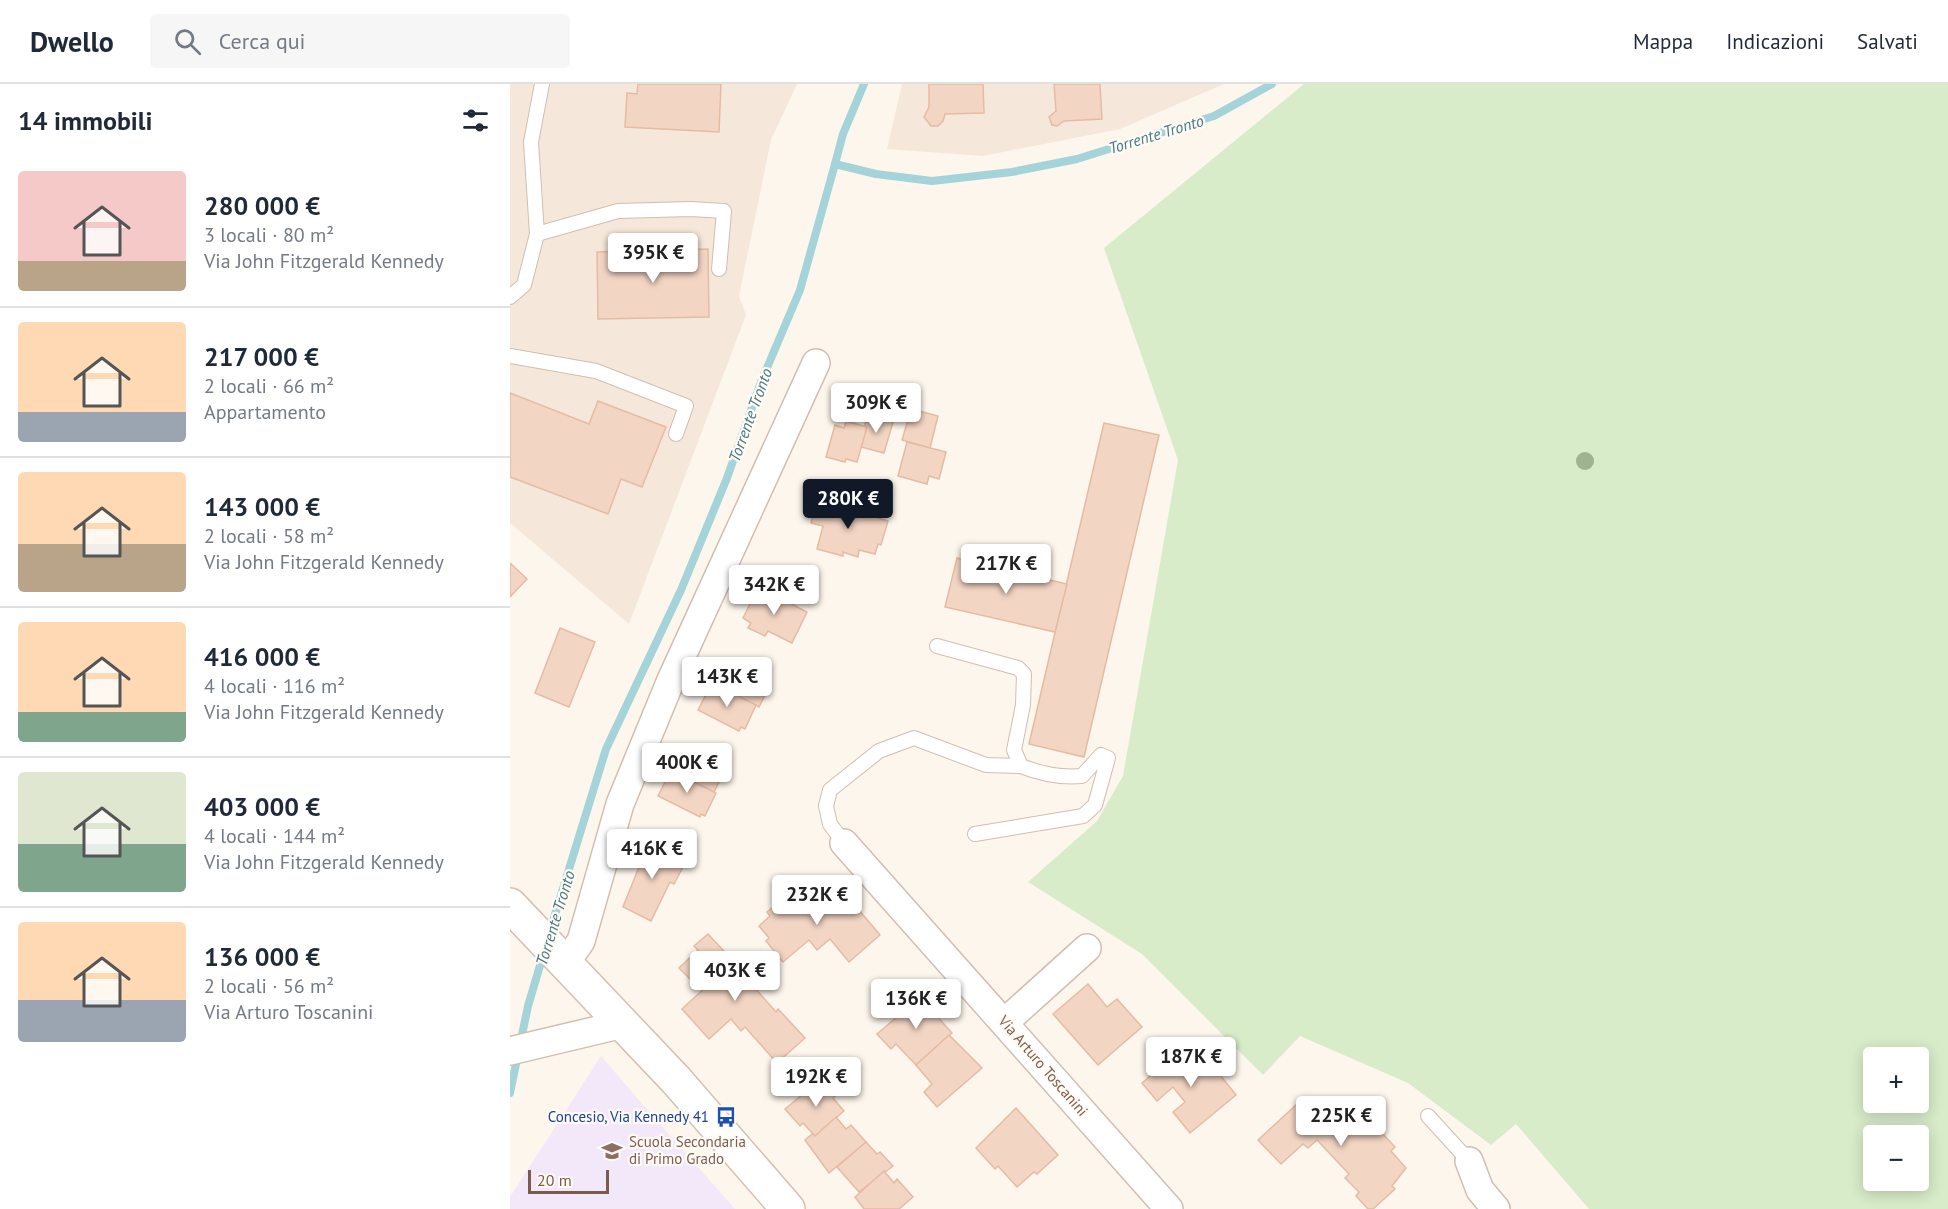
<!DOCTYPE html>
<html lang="it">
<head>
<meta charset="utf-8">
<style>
  body { margin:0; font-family:"PT Sans",sans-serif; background:#f6f6f7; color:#1f2937; height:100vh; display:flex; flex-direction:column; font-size:22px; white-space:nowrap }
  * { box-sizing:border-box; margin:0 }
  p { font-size:20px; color:#747a83 }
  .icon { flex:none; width:33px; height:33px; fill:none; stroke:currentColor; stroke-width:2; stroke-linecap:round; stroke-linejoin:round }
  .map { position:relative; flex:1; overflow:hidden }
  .side { display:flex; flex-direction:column; background:#fff; width:510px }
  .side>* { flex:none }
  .fabs { position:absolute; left:1353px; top:963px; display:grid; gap:12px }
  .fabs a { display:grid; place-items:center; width:66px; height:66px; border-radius:6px; background:#fff; box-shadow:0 3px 15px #0003; font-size:30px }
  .scale { position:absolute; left:18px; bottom:15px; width:81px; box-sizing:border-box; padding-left:6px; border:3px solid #7a5c4d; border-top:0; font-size:16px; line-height:21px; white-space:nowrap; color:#7a5c4d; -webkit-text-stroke:4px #fffaf3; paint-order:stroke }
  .price { position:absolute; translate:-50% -51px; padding:0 14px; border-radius:6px; background:#fff; color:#222; font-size:20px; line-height:39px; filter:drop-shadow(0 2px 3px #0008) }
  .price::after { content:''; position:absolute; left:50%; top:36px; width:18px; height:14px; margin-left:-9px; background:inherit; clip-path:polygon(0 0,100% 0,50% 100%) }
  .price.active { background:#111827; color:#fff }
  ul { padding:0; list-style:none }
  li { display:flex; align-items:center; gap:18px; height:150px; padding:0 18px }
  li+li { border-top:2px solid #e0e1e3 }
  li span { display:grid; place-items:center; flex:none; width:168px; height:120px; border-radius:6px; color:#555 }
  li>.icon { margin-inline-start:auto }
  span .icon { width:72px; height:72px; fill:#fffc; stroke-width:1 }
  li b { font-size:26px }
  h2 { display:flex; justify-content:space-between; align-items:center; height:72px; padding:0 18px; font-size:26px }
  header { display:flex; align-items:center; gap:36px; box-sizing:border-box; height:84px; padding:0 30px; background:#fff; border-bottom:2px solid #e0e1e3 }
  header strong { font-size:28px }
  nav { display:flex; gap:33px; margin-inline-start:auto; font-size:21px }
  .search { width:420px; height:54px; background:#f6f6f7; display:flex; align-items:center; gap:15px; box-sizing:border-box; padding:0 21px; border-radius:6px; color:#747a83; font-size:22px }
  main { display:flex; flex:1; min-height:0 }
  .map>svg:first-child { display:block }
  .residential { fill:#f5e8da }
  .education { fill:#f3e8fa }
  .green { fill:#d8ecc9; fill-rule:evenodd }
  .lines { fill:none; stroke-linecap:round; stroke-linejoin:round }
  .stream { stroke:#a5d3da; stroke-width:8 }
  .building { fill:#f3d5c3; stroke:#e6bba3; stroke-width:1.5 }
  .lane-casing { stroke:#d1beb0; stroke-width:16 }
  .street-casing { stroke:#d1beb0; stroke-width:30 }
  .secondary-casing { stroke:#d6c0b0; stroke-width:36 }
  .lane { stroke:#fff; stroke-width:14 }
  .street { stroke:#fff; stroke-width:27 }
  .secondary { stroke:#fff; stroke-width:33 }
  .tree { fill:#a0b28e }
  .labels { text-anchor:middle; stroke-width:4.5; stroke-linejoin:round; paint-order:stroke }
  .street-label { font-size:15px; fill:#7a5c4d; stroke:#fffaf3 }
  .transit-label { font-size:15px; fill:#164399; stroke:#fffaf3; text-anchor:end }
  .education-label { font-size:15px; fill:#785e54; stroke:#fffaf3; text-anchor:start }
  .water-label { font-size:16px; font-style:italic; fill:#437c86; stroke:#fffaf3 }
</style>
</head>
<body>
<header>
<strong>Dwello</strong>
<div class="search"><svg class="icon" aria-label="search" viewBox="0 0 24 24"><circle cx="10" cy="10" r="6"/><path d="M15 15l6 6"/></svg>Cerca qui</div>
<nav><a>Mappa</a><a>Indicazioni</a><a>Salvati</a></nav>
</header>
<main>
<section class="side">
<h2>14 immobili<svg class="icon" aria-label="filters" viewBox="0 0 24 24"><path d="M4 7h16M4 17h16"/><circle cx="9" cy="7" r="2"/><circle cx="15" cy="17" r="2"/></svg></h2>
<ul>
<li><span style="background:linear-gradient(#f6c9c9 75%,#b9a48a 0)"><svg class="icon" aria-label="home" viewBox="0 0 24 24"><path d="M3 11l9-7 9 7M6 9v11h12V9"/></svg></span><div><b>280 000 €</b><p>3 locali · 80 m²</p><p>Via John Fitzgerald Kennedy</p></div></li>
<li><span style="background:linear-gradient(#ffd9b3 75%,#9aa5b1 0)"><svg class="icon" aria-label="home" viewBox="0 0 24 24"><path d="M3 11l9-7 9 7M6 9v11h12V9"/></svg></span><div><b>217 000 €</b><p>2 locali · 66 m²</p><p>Appartamento</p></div></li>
<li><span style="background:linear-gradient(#ffd9b3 60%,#b9a48a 0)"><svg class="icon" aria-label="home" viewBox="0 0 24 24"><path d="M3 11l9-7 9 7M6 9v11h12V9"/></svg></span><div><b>143 000 €</b><p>2 locali · 58 m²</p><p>Via John Fitzgerald Kennedy</p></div></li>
<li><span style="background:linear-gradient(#ffd9b3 75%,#7fa58c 0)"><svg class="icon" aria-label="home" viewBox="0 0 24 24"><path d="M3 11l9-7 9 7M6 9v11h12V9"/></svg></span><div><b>416 000 €</b><p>4 locali · 116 m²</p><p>Via John Fitzgerald Kennedy</p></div></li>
<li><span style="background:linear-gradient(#dfe7d0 60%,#7fa58c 0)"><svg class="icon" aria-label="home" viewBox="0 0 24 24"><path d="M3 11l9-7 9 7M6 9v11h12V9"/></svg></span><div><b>403 000 €</b><p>4 locali · 144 m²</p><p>Via John Fitzgerald Kennedy</p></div></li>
<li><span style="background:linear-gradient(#ffd9b3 65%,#9aa5b1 0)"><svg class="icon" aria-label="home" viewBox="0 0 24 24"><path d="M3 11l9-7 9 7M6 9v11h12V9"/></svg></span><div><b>136 000 €</b><p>2 locali · 56 m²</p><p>Via Arturo Toscanini</p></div></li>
</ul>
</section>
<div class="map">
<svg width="1438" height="1125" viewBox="0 0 1438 1125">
  <rect width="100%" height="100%" fill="#fdf6ec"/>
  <!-- residential -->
  <g class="residential">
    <path d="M0,0H287L261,56L229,212L236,231L119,540L0,439Z"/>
    <path d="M392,0H714L610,45L473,72L377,65Z"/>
  </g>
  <!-- education -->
  <path class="education" d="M91,972L133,1021L225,1125H0V1113Z"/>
  <!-- green -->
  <path class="green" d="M794,0H1438V1125H1079L1006,1040L981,1061L898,999L790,952L753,991L632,870L518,798L587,737L613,692L668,376L594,164ZM1364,974H1408V1018H1364ZM1364,1052H1408V1096H1364Z"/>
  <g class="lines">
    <!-- stream -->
    <g class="stream">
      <path d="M325,80L333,50L354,0"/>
      <path d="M39,850L96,665L171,506L217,394L251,298L290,206L325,80L366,90L422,97L502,88L567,75L704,32L762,0"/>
      <path d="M0,1009L18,922L34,868"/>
    </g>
  </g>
  <!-- building -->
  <g class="building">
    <path d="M128,0H211L209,48L115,43L117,9L127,10Z"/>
    <path d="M419,0H473L474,29L435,30L433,37L428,42H421L414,33L419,23Z"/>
    <path d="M544,0H590L592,35L554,37L547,42L542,41L539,33L546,27Z"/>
    <path d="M198,165L199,233L88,235L87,168Z"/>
    <path d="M0,309L79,340L88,317L156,343L132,403L111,395L98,430L0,393Z"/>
    <path d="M401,325L428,332L420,364L392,356Z"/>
    <path d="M357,330L383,338L374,369L351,363Z"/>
    <path d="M336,337L357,343L347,378L336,375L335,378L316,373L325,341L334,344Z"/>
    <path d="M594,339L649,351L574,673L519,660Z"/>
    <path d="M397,358L436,368L429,395L419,392L417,400L388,392Z"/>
    <path d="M308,416L378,437L371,461L368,460L365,470L349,466L348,473L333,468V472L307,465L313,442L301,439Z"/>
    <path d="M447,474L557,500L545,548L435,523Z"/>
    <path d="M0,479L17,495L0,513Z"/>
    <path d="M248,504L261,510L268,508L270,514L297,528L282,559L258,547L255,552L238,544L241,539L233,534Z"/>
    <path d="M50,544L85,558L59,623L25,609Z"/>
    <path d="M216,575L255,595L254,598L260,601L249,623L204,600Z"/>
    <path d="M202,599L246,621L235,645L231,643L229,647L188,626Z"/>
    <path d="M172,660L212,680L211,683L216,685L204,708L159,685Z"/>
    <path d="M161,686L206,709L195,732L191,730L190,733L148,712Z"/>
    <path d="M137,757L176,777L164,800L160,798L141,837L113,823L129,783L125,781Z"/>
    <path d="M288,802L308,826L332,806L370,851L339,878L320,855L307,866L299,856L273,878L256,857L259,854L249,842L260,832L257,828Z"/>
    <path d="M198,850L226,880L222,884L233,896L235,893L266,928L268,925L295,954L267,979L235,943L231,947L221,935L199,955L172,925L199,900L190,890L182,897L169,884L188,866L184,862Z"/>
    <path d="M578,900L597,923L607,915L632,943L588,981L543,930Z"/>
    <path d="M416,908L429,922L423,928L442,949L406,981L386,960L381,965L367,950Z"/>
    <path d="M439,951L472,984L427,1023L414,1008L422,1000L406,981Z"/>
    <path d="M674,963L687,978L690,975L702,989L706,986L726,1011L680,1049L663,1028L675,1018L663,1003L647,1017L632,999Z"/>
    <path d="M312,994L327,1011L323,1014L334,1027L305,1052L293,1039L290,1042L275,1025Z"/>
    <path d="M821,1013L835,1029L845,1020L885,1063L881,1067L896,1084L882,1102L885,1105L863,1125H858L846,1112L849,1108L835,1094L839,1090L807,1056L798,1064L793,1060L771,1080L748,1056L787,1020L800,1033Z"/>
    <path d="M506,1024L548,1071L527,1090L524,1088L507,1103L488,1082L485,1085L466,1064Z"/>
    <path d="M326,1033L336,1045L341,1041L356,1058L319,1089L295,1056L302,1050L305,1052Z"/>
    <path d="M356,1058L367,1070L370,1068L383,1082L349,1108L327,1083Z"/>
    <path d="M374,1087L384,1099L387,1095L403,1113L389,1125H354L345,1113Z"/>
  </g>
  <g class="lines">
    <!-- lane casing -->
    <g class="lane-casing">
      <g id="lane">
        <path d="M27,150L108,127L181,125L214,127L209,185"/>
        <path d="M0,213L14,201L27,150L21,58L32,0"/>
        <path d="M0,272L86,287L176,322L166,350"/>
        <path d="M427,562L508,584L514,590L513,621L504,666L511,682C531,690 550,694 572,692L591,671L598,674L585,721L573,732L465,750"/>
        <path d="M334,759L320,740L316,722L320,706L369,667L404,654L476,681L511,682"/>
        <path d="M918,1032L959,1077"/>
      </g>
    </g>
    <!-- street casing -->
    <g class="street-casing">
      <g id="street">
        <path d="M334,759L659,1125"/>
        <path d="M55,880L71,857L110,720L161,596L306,279"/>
        <path d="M495,938L577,864"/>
        <path d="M0,967L113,940"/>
        <path d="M959,1077L970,1106L986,1125"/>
      </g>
    </g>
    <!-- secondary casing -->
    <g class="secondary-casing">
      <path id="secondary" d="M0,821L166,996L278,1125"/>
    </g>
    <!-- lane -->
    <use href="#lane" class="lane"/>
    <!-- street -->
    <use href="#street" class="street"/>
    <!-- secondary -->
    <use href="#secondary" class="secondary"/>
  </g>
  <!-- trees -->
  <circle class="tree" cx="1075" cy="377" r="9"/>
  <!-- icons -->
  <defs>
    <g id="bus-bare" transform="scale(1.62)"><path d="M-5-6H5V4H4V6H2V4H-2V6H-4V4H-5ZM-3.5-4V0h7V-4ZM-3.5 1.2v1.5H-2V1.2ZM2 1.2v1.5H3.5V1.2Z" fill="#1a4fb4" stroke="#fffaf3" stroke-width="2.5" paint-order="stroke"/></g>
    <g id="school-bare" transform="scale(1.62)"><path d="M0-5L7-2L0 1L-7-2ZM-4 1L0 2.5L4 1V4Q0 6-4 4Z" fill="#8d6e63" stroke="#fffaf3" stroke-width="2.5" paint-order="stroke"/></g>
  </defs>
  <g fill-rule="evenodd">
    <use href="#bus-bare" x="216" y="1033"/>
    <use href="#school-bare" x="102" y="1067"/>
  </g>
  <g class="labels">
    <!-- street labels -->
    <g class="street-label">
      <text transform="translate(533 982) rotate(49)" y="5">Via Arturo Toscanini</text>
    </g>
    <!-- transit labels -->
    <g class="transit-label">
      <text x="199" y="1038">Concesio, Via Kennedy 41</text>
    </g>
    <!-- education labels -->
    <g class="education-label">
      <text x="119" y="1063">Scuola Secondaria<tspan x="119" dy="17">di Primo Grado</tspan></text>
    </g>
    <!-- water labels -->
    <g class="water-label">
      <text transform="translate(646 50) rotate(-17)" y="6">Torrente Tronto</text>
      <text transform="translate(240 331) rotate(-70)" y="6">Torrente Tronto</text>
      <text transform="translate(45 834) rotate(-73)" y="6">Torrente Tronto</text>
    </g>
  </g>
</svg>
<div class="fabs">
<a>+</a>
<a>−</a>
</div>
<div class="scale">20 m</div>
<b class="price" style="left:143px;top:200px">395K €</b>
<b class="price" style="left:366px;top:350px">309K €</b>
<b class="price active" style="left:338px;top:446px">280K €</b>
<b class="price" style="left:496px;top:511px">217K €</b>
<b class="price" style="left:264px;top:532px">342K €</b>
<b class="price" style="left:217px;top:624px">143K €</b>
<b class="price" style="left:177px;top:710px">400K €</b>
<b class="price" style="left:142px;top:796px">416K €</b>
<b class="price" style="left:307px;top:842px">232K €</b>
<b class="price" style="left:225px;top:918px">403K €</b>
<b class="price" style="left:406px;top:946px">136K €</b>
<b class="price" style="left:681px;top:1004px">187K €</b>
<b class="price" style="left:306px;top:1024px">192K €</b>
<b class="price" style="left:831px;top:1063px">225K €</b>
</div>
</main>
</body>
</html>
